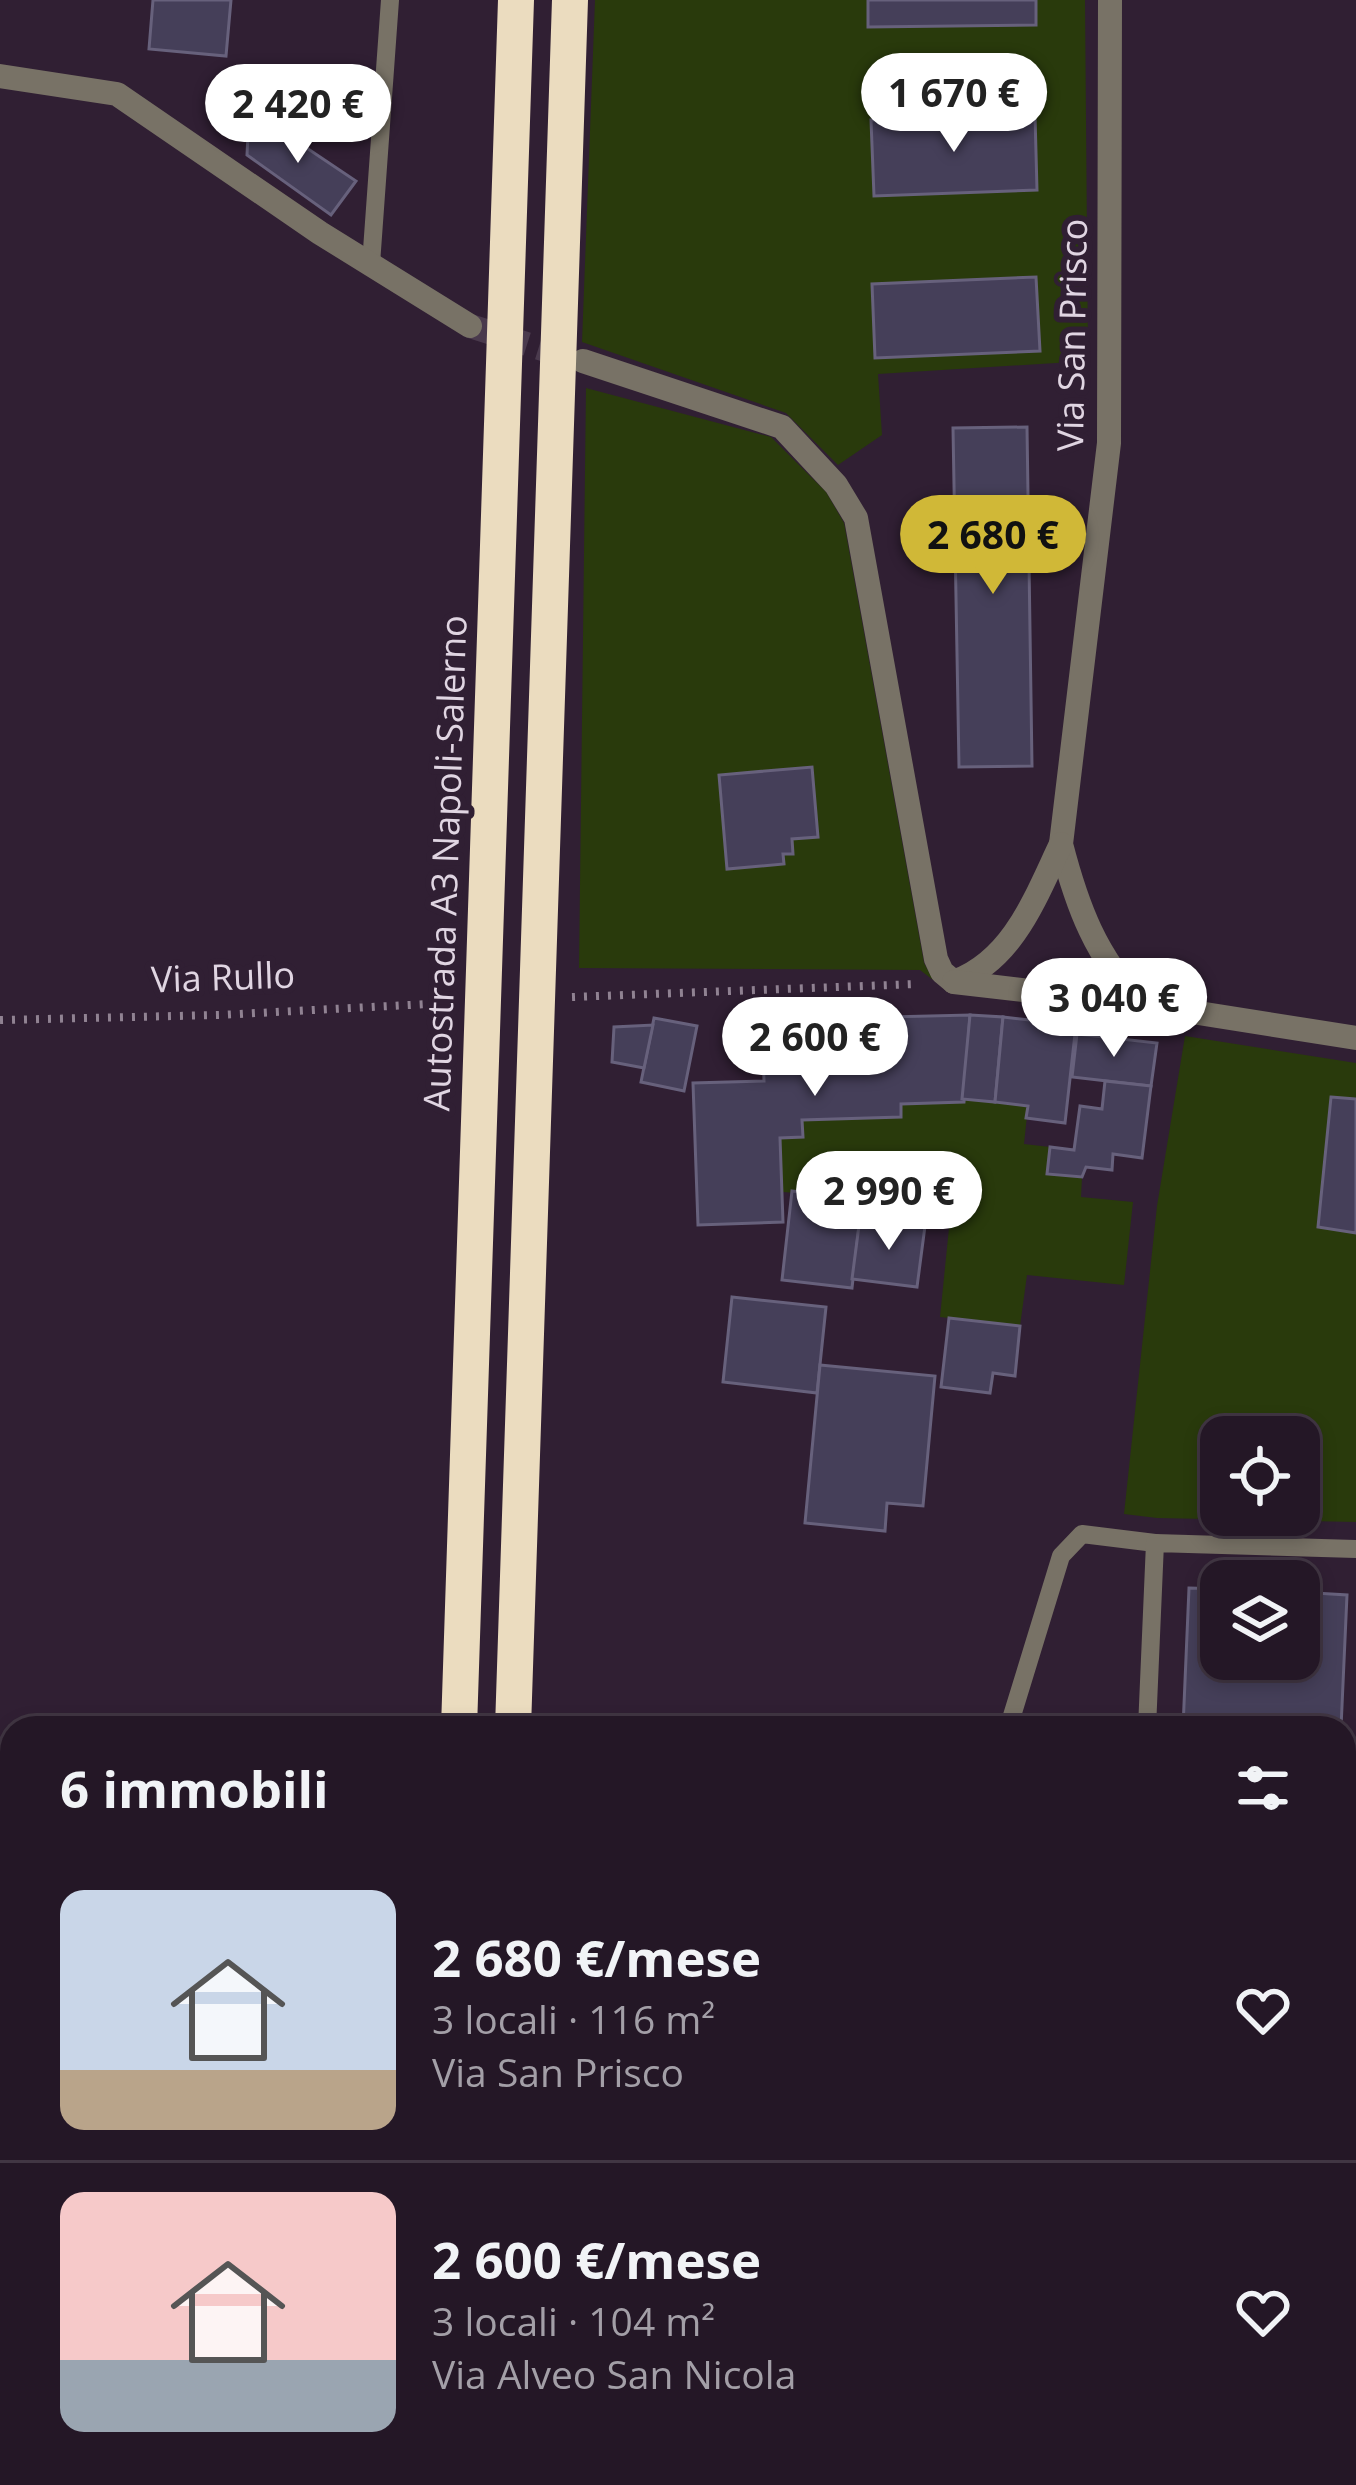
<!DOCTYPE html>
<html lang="it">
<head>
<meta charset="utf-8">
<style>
  body { margin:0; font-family:"Open Sans",sans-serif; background:#302432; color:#f1f3f6; height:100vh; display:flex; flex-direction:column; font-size:45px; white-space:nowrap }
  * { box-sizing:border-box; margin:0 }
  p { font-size:39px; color:#a39fa7 }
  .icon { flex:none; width:66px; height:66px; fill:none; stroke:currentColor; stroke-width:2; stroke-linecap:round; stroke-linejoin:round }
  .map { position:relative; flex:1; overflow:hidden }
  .sheet { position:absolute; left:0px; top:1716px; width:1356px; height:771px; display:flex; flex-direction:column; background:#241726; border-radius:36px 36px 0 0; box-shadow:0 6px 18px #0003,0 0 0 3px #413643 }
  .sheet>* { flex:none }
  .fabs { position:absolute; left:1200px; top:1416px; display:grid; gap:24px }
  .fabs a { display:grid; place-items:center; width:120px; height:120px; border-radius:24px; background:#241726; box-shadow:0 6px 18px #0003,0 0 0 3px #413643; font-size:60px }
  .price { position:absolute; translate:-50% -102px; padding:0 27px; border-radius:42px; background:#fff; color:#222; font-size:39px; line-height:78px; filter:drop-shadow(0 3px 6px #0008) }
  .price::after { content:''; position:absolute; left:50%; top:72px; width:36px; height:27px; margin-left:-18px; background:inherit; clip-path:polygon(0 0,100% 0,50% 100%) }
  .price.selected { background:#d0b837; color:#111 }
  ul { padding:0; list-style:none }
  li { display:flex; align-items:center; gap:36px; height:300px; padding:0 60px }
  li+li { border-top:3px solid #413643 }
  li span { display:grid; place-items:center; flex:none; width:336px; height:240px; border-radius:24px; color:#555 }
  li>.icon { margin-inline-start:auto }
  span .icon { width:144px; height:144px; fill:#fffc; stroke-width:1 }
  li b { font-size:51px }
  h2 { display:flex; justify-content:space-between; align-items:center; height:144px; padding:0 60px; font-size:51px }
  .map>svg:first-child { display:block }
  .built { fill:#3b253e }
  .green { fill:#293a0c; fill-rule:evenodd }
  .building { fill:#453f59; stroke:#67617c; stroke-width:3 }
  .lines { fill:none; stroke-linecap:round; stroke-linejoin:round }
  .minor-tunnel { stroke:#4a3a4d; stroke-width:24; stroke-dasharray:24 12; stroke-linecap:butt }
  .path { stroke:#908292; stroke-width:8; stroke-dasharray:3 9; stroke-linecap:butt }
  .service { stroke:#787266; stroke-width:18 }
  .minor { stroke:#787266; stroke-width:24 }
  .motorway { stroke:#ebdcbf; stroke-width:36 }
  .labels { text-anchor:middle; stroke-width:12; stroke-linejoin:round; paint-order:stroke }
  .street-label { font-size:36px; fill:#e0d5e2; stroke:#301f33 }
</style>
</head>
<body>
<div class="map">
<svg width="1356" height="2485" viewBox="0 0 1356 2485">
  <rect width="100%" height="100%" fill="#301f33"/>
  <!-- built -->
  <path class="built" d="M560,2475H976V2485H559Z"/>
  <!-- green -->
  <g class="green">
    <path d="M595,0H1085L1088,361L878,374L882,435L838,465L786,413L582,342Z"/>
    <path d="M586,388L771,437L826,492L844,523L924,963L933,980L920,970L579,968Z"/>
    <path d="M1185,1036L1356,1063V1522L1157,1518L1124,1514L1157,1206ZM1221,1437H1299V1515H1221Z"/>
    <path d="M962,1099L1028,1106L1024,1144L1050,1147L1048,1174L1082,1177L1081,1197L1133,1202L1124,1285L1027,1275L1020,1326L940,1317L949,1228L860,1218L861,1198L783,1192L780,1138L803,1137L802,1120L901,1117V1104Z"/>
  </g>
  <!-- building -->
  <g class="building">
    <path d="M153,0H231L226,56L149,49Z"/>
    <path d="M868,0H1036V25L868,27Z"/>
    <path d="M1035,115L1037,190L874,196L871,120Z"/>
    <path d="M262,118L356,181L331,215L247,155L248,135Z"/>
    <path d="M1036,277L1040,351L875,358L872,284Z"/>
    <path d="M1027,427L1032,766L959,767L953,428Z"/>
    <path d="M812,767L818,837L792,839L793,854H783L784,864L727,869L719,775Z"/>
    <path d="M970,1015L964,1102L901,1104V1117L802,1120L803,1137L780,1138L783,1222L698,1225L693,1083L764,1081L762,1020Z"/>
    <path d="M970,1015L1003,1017L995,1102L962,1099Z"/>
    <path d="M1003,1017L1076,1025L1065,1123L1026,1118L1028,1106L995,1102Z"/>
    <path d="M654,1018L697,1026L684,1091L641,1082Z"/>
    <path d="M653,1025L644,1068L612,1062L614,1027Z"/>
    <path d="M1077,1034L1157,1043L1151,1086L1072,1077Z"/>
    <path d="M1105,1081L1151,1086L1142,1158L1113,1154L1112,1170L1086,1167L1082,1177L1047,1174L1050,1147L1074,1150L1080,1106L1102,1109Z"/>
    <path d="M1331,1097L1356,1099V1233L1318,1227Z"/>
    <path d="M792,1191L862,1199L852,1288L782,1280Z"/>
    <path d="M860,1218L925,1226L917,1287L852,1279Z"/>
    <path d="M732,1297L826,1307L817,1393L723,1382Z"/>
    <path d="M949,1318L1020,1326L1015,1376L993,1373L990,1393L941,1387Z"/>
    <path d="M820,1365L935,1376L923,1506L887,1503L885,1531L805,1523Z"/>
    <path d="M1189,1588L1221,1589V1659H1299V1592L1347,1595L1341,1728H1183Z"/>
  </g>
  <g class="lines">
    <!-- minor-tunnel -->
    <path class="minor-tunnel" d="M470,326L571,358"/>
    <!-- path -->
    <g class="path">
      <path d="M572,997L917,984"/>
      <path d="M0,1020L219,1015L447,1003"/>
    </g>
    <!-- service -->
    <g class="service">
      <path d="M371,264L390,0"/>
      <path d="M1011,1719L1061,1556L1082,1534L1155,1543"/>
      <path d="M1147,1728L1155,1543L1356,1549"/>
      <path d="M1344,1831H1356"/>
      <path d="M1344,2064L1356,1951"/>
    </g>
    <!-- minor -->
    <g class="minor">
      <path d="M1110,0L1109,443L1061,844C1077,906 1096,958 1142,1004L1356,1038"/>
      <path d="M0,76L117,94L320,233L470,326"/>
      <path d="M583,361L782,427L836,485L856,518L936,959L942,972L954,982"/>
      <path d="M956,981C1014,959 1036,896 1061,844"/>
      <path d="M954,982L1142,1004"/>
    </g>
    <!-- motorway -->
    <g class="motorway">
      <path d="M459,1728L516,0"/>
      <path d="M513,1728L570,0"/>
      <path d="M434,2485V2475"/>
      <path d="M489,2485V2475"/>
    </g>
  </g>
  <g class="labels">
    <!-- street labels -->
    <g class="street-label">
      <text transform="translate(1072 335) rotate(-89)" y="13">Via San Prisco</text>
      <text transform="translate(445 863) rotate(-88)" y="13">Autostrada A3 Napoli-Salerno</text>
      <text transform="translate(223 977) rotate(-2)" y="13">Via Rullo</text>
    </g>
  </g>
</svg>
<div class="fabs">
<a><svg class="icon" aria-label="locate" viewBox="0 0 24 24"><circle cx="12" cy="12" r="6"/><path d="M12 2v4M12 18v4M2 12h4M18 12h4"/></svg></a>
<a><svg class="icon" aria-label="layers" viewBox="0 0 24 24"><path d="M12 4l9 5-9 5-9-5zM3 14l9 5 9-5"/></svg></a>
</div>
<b class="price" style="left:954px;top:155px">1 670 €</b>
<b class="price" style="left:298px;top:166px">2 420 €</b>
<b class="price selected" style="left:993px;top:597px">2 680 €</b>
<b class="price" style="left:1114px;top:1060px">3 040 €</b>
<b class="price" style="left:815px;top:1099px">2 600 €</b>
<b class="price" style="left:889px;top:1253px">2 990 €</b>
<section class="sheet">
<h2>6 immobili<svg class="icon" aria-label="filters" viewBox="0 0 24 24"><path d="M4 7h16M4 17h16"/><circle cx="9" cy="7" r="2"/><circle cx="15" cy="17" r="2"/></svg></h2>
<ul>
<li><span style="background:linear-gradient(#c9d6e8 75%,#b9a48a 0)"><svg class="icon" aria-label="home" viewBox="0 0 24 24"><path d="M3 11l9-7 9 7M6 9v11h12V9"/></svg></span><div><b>2 680 €/mese</b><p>3 locali · 116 m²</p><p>Via San Prisco</p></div><svg class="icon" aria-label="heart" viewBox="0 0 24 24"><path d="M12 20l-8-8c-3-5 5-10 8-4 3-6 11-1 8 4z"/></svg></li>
<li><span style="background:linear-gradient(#f6c9c9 70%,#9aa5b1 0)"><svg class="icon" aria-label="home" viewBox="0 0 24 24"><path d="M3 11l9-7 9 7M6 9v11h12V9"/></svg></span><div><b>2 600 €/mese</b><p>3 locali · 104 m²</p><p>Via Alveo San Nicola</p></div><svg class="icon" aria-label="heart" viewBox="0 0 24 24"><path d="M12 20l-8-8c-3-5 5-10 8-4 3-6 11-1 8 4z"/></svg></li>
</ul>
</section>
</div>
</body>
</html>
